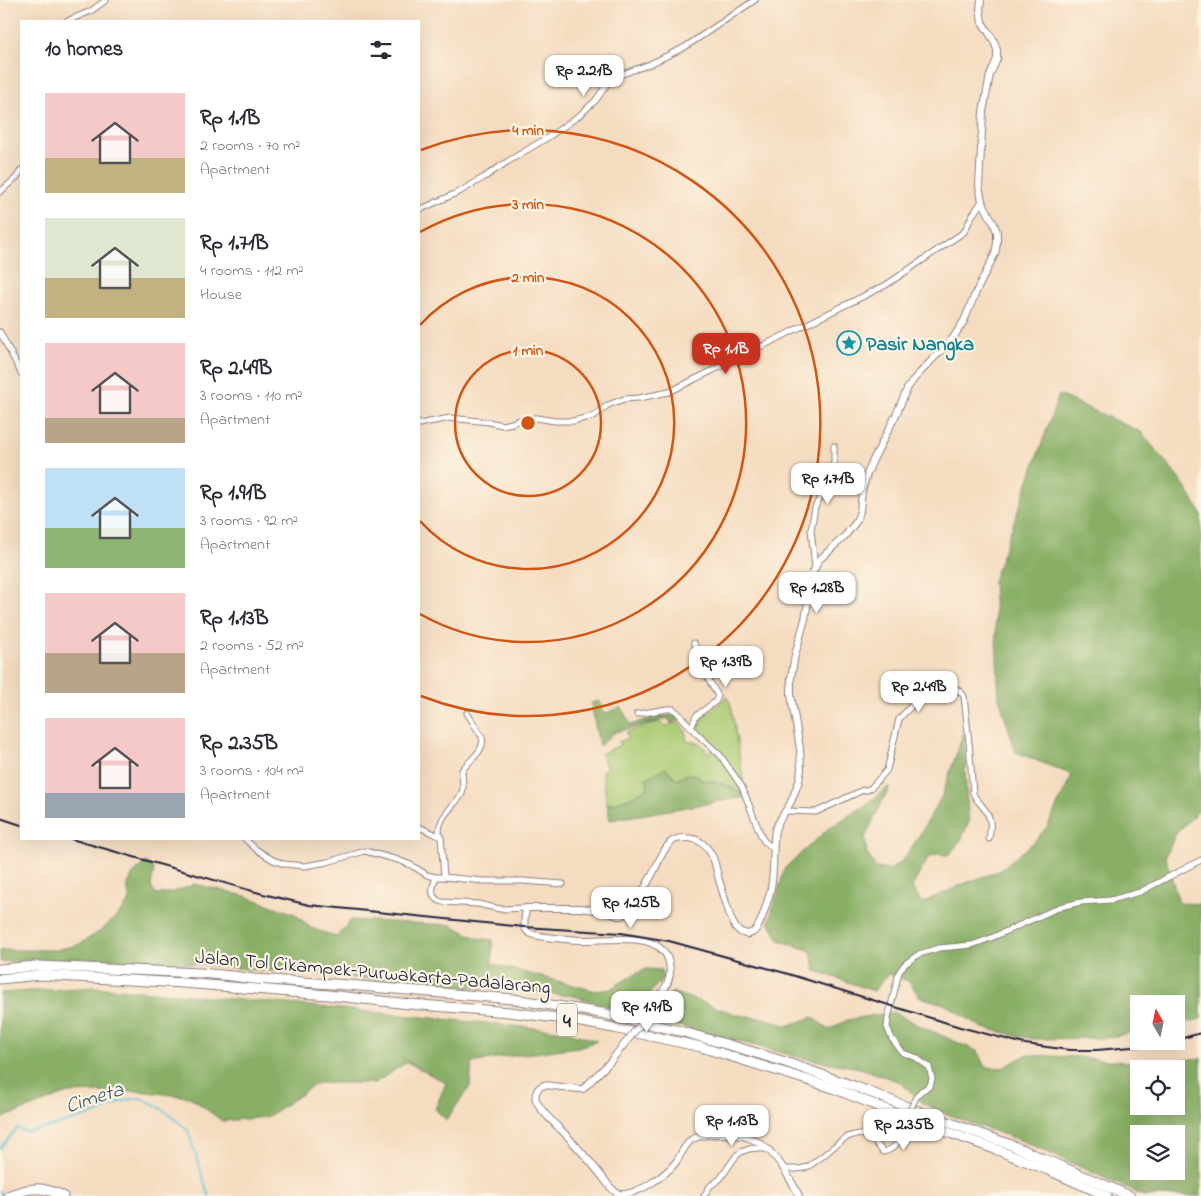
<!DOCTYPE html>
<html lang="en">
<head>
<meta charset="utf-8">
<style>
  body { margin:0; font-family:"Indie Flower",sans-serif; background:#f7f7f7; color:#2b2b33; height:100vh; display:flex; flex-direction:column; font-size:19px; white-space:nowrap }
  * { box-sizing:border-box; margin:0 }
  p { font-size:16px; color:#7c7c81 }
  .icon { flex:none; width:28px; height:28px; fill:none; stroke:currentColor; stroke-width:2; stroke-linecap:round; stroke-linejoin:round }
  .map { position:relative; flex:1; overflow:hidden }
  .sheet { position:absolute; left:20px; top:20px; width:400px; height:820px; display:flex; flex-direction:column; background:#fff; border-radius:0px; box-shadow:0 5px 20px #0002 }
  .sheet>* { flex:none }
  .needle { width:32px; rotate:351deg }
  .controls { position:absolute; left:1130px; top:995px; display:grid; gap:10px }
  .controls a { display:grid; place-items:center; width:55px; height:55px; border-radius:0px; background:#fff; box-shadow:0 5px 20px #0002; font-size:25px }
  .price { position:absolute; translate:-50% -42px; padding:0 11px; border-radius:10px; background:#fff; color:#222; font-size:16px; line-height:32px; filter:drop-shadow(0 1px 2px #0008) }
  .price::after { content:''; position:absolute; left:50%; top:30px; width:15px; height:11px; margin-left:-8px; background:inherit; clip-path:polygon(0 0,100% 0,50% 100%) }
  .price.on { background:#c8321e; color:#fff }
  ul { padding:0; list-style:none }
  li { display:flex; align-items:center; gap:15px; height:125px; padding:0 25px }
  li span { display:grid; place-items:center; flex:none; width:140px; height:100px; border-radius:0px; color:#555 }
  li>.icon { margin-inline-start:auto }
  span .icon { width:60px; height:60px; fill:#fffc; stroke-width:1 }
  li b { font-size:21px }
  h2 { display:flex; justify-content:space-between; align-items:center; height:60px; padding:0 25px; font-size:21px }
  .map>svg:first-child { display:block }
  .green { fill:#abcb73; stroke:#667657 }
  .forest { fill:#88af65; stroke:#556850; fill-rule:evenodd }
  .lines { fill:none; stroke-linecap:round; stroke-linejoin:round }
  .stream { stroke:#5dc2db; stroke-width:2 }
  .minor-casing { stroke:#8c7f7e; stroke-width:7 }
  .tertiary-casing { stroke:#8c7f7e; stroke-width:8 }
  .trunk-casing { stroke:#8c7f7e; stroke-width:11 }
  .motorway-casing { stroke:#8c7f7e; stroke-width:11 }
  .minor { stroke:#fff; stroke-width:5 }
  .tertiary { stroke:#fff; stroke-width:6 }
  .trunk { stroke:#fff; stroke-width:9 }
  .motorway { stroke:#fff; stroke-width:9 }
  .rail { stroke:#22223b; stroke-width:2 }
  .minor-bridge-casing { stroke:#8c7f7e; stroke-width:7; stroke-linecap:butt }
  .tertiary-bridge-casing { stroke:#8c7f7e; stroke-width:8; stroke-linecap:butt }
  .minor-bridge { stroke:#fff; stroke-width:5 }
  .tertiary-bridge { stroke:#fff; stroke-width:6 }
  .ring { fill:none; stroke:#d45411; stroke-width:2.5 }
  .labels { text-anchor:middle; stroke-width:4.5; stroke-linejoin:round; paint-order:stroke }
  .shield { fill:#fcf5e5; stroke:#63616e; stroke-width:1 }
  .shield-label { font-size:19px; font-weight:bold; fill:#22223b }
  .culture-label { font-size:20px; font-weight:bold; fill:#0d838f; stroke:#fcf5e5; text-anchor:start }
  .street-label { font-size:20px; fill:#22223b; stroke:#fcf5e5 }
  .water-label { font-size:21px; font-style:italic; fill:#375a73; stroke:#fcf5e5 }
  .centre { fill:#d45411; stroke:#fcf5e5; stroke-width:2.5 }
  .ring-label { font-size:15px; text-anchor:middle; font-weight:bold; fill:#d45411; stroke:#fcf5e5; stroke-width:4.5; stroke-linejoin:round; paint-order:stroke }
</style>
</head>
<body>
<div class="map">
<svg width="1201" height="1196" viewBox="0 0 1201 1196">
  <rect width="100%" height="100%" fill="#fcf5e5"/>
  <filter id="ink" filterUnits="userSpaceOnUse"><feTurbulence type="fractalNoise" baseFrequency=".02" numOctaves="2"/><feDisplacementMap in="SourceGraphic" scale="10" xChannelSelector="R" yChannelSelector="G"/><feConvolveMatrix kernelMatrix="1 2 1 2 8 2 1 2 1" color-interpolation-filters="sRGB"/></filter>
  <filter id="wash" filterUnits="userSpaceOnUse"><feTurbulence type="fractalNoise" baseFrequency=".0096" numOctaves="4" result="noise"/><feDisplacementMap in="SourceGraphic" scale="20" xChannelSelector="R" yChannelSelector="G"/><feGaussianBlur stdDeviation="1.12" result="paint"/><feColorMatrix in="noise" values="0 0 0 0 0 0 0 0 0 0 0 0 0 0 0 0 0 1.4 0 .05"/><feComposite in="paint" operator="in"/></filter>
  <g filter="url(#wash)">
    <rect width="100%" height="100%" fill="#f5dcc0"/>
    <!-- green -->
    <path class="green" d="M727,696L731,705L746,797C735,785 715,781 700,780L699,776C688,773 685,773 677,780L666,768C660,774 655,781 649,786C638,796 621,802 607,804L602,771L607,768L601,754L620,745L619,742L628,738L626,732L659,722L666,726L679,722L686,732V741L700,743L708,753L714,749L699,731V719L705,716Z"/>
    <!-- forest -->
    <g class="forest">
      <path d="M1059,395L1141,432L1181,481L1201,513V808L1176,834L1165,856L1179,903L1201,904V1019L1176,1024V1004H1139V1031L1106,1038L1033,1039L983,1028L944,1004L920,997L908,981L888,974L874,991L816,971L811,951L779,940L769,921L785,868L830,827L863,807L890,786L865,837L867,854L876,868L889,870L902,861L918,838L930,816L941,798L964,732L966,791L969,822L961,840L948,856L939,854L929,857L912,887L922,903L963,884L999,871L1034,842L1047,827L1072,775L1016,752L999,698L993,581Z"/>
      <path d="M600,701L603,711L607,713L621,707L631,725C645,719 661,716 677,715L681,719L671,723L667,718L656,722L615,732L599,746L591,703Z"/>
      <path d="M666,768L677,780C686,773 689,773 699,776L700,780C716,781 734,786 746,797L610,820L607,804C622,802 635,795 648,787L646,778Z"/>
      <path d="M146,862L154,869L151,886L156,895L177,891L195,884L245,896L295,914L311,928L337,937L351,920L452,925L476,938L493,940L492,964L596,991L610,989L633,975L646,969L661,970L663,978L632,1014L574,996L189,964L72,958L0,962V950H56L78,945L102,930L122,911L130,900L127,886L133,874Z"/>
      <path d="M94,987L300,1005L566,1031L597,1041L578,1047L496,1058L472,1063L470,1087L446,1120L435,1109L446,1083L407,1062L375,1083H317L267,1117L222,1121L190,1097L139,1091L68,1093L0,1119V993Z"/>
      <path d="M672,992L738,1015L768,1019L787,1026L813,1017L829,1030L847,1020L893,1012L920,1026L977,1051L985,1067L1003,1068L1026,1055L1077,1057L1148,1064L1201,1058V1196H1144L1023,1141L959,1119L924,1104L900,1082L860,1068L802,1058L652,1019ZM1139,1069H1176V1106H1139ZM1139,1134H1176V1171H1139Z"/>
    </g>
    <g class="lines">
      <!-- stream -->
      <g class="stream">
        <path d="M0,1148L17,1128L27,1132L50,1127L98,1113L122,1101L140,1098L154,1104L171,1115L188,1131L209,1196"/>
        <path d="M0,1191L2,1196"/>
      </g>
    </g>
  </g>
  <g filter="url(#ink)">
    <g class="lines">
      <!-- minor casing -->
      <g class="minor-casing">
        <g id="minor">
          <path d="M67,21L91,11L106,0"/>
          <path d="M0,192L17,177L21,170"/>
          <path d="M419,210L459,192L483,178L507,162L550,136L580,115L596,100L609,81L617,76L650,64L685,47L755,0"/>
          <path d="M0,332L21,373"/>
          <path d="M419,424L450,418L489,422L502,425L512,423L522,419L536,418L555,421H573L594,416L608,405L624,399L639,398L669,392L886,285L964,232L972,216L982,201"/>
          <path d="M815,567L811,530L815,507L830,480L834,462V446"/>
          <path d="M637,714L667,709H673L677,712L696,733L720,755L742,787L762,838L765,842L773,848"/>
          <path d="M691,728L696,716L716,701L718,696L707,677L694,643"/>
          <path d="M786,811L816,812L863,790H867L871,788L887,770L899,719L915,702L926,693L929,681C941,678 957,687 964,696L969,742L973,793C975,799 979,802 983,807C992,818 991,826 989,839"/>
          <path d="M419,827L441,837L444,877"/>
          <path d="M440,836C435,820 453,807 462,794L463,787L462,770C469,761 486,750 482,737L467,713"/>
          <path d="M245,839L257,850L273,860L284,864L305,866L327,862L365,851L398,860L411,865L427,875L436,877H444L484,881H523L563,884"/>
          <path d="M436,877C432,888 429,898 442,902L478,904L500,909L526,908"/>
          <path d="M915,1099L921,1091L930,1086L932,1079L929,1067L915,1057L903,1053L892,1039L887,1027L888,1018L899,972L905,964L919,954L939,948L972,945L991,938L1060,907L1081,902L1111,900L1140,892L1201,860"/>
          <path d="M784,1169C791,1169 800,1170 807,1167C812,1165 815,1161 820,1158C836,1147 851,1124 873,1140C877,1143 879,1148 883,1152C898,1149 899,1139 904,1125"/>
          <path d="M704,1196L710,1186L720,1179L736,1156L741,1152L749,1149L758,1148L769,1150"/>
        </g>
      </g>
      <!-- tertiary casing -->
      <g class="tertiary-casing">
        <g id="tertiary">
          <path d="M665,988C670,979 671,973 669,963C668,959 667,955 664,952C649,932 602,941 580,940C565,939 549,938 534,935C520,931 525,920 526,908H580L603,911L618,916H622C634,905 646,887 653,873C658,863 662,851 670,843C677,836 695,837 702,843C715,854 715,865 719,880C722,890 725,900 728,909C730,916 732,925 738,930C755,943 761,921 765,909C767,902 770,895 771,887C775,868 772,849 775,830L778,823L791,802L799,781L801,770L800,749L791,695V678L795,655L805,619L813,572L819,560L844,537L856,522L860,511L862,491L867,474L873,460L896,415L907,389L914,379L953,338L964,321L976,292L995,254L997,243V232L994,224L982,201L979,186L983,112L990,75L997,59V50L994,41L982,22L980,9L981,0"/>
          <path d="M609,1063L583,1089H579L544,1085C538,1087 534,1093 536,1100C542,1114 557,1125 567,1136C582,1152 597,1169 610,1187C613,1189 615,1193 619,1194C637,1196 666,1175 676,1162C681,1155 684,1146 691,1140C699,1135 711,1134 721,1134C750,1134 765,1142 782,1166C788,1176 794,1185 799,1196"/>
        </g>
      </g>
      <!-- trunk casing -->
      <g class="trunk-casing">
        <path id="trunk" d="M8,1196C29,1187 42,1186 63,1196"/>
      </g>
      <!-- motorway casing -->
      <g class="motorway-casing">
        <g id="motorway">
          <path d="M0,969L37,966L200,973L232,976L254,979L348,985L513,999L601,1013L680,1031L743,1049L782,1061L859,1088L928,1115L1011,1145L1130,1196"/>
          <path d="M0,979L39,975L183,983L328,995L409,1004L509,1012L565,1019L614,1028L701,1047L833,1088L905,1117L995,1149L1048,1170L1107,1196"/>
        </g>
      </g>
      <!-- minor -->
      <use href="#minor" class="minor"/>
      <!-- tertiary -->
      <use href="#tertiary" class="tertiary"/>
      <!-- trunk -->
      <use href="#trunk" class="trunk"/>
      <!-- motorway -->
      <use href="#motorway" class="motorway"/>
      <!-- rail -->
      <g class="rail">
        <path d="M0,818L21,825"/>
        <path d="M71,839L263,894L309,905L524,927L621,933L669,941L785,973L960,1027L1025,1044L1069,1050H1097L1144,1046L1169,1041"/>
        <path d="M1176,1040L1201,1033"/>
      </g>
      <!-- minor-bridge casing -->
      <g class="minor-bridge-casing">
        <path id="minor-bridge" d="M904,1125L915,1099"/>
      </g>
      <!-- tertiary-bridge casing -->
      <g class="tertiary-bridge-casing">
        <path id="tertiary-bridge" d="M609,1063L640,1025L665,988"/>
      </g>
      <!-- minor-bridge -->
      <use href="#minor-bridge" class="minor-bridge"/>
      <!-- tertiary-bridge -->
      <use href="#tertiary-bridge" class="tertiary-bridge"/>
    </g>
  </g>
  <!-- distance rings -->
  <g class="ring">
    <circle cx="528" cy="423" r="73"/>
    <path d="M420 325A146 146 0 1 1 420 521"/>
    <path d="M420 232A219 219 0 1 1 420 614"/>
    <path d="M421 150A293 293 0 1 1 421 696"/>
  </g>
  <!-- icons -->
  <defs>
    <g id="sight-ring" transform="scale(1.25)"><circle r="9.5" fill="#fcf5e5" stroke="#0f9aa8" stroke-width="1.5"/><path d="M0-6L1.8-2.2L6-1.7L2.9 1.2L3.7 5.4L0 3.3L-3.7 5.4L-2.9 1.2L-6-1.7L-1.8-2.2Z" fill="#0f9aa8"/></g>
  </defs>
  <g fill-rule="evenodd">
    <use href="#sight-ring" x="849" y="343"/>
  </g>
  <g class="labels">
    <!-- shield labels -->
    <rect class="shield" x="557" y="1003.5" width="20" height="33" rx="4"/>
    <g class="shield-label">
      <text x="567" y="1027">4</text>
    </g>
    <!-- culture labels -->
    <g class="culture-label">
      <text x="866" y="350">Pasir Nangka</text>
    </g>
    <!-- street labels -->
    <g class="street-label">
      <text transform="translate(373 971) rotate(5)" y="7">Jalan Tol Cikampek–Purwakarta–Padalarang</text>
    </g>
    <!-- water labels -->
    <g class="water-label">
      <text transform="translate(94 1097) rotate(-18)" y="7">Cimeta</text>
    </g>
  </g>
  <circle cx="528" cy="423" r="8" class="centre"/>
  <g class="ring-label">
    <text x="528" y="135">4 min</text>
    <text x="528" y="209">3 min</text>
    <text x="528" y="282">2 min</text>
    <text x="528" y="355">1 min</text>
  </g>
</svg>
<div class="controls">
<a><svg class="needle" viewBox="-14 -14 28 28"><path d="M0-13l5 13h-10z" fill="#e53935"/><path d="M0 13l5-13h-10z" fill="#7c7c81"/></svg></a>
<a><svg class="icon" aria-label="locate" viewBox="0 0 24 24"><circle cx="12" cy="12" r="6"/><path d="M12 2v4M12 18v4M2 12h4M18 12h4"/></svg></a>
<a><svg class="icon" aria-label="layers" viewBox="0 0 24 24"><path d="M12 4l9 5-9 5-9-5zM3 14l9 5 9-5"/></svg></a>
</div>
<b class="price" style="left:584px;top:97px">Rp 2.21B</b>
<b class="price on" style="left:726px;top:375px">Rp 1.1B</b>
<b class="price" style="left:828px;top:505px">Rp 1.71B</b>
<b class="price" style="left:817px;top:614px">Rp 1.28B</b>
<b class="price" style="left:726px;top:688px">Rp 1.39B</b>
<b class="price" style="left:919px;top:713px">Rp 2.49B</b>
<b class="price" style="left:631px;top:929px">Rp 1.25B</b>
<b class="price" style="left:647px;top:1033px">Rp 1.91B</b>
<b class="price" style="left:732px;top:1147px">Rp 1.13B</b>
<b class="price" style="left:904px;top:1151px">Rp 2.35B</b>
<section class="sheet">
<h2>10 homes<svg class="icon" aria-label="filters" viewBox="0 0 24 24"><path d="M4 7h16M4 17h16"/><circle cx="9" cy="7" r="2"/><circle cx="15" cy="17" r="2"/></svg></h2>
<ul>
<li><span style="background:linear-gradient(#f6c9c9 65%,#c2b280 0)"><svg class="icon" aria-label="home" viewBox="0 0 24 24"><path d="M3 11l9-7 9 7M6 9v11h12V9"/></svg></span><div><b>Rp 1.1B</b><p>2 rooms · 70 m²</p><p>Apartment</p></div></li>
<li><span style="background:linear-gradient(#dfe7d0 60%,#c2b280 0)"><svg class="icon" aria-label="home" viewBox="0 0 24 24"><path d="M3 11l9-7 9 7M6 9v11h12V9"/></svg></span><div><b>Rp 1.71B</b><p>4 rooms · 112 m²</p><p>House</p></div></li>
<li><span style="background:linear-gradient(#f6c9c9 75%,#b9a48a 0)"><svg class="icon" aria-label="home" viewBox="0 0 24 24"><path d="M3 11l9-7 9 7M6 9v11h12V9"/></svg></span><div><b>Rp 2.49B</b><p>3 rooms · 110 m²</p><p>Apartment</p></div></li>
<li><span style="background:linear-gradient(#bfe0f5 60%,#8fb573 0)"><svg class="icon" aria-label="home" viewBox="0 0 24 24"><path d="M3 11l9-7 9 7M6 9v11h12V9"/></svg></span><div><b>Rp 1.91B</b><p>3 rooms · 92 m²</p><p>Apartment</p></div></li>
<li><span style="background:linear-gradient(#f6c9c9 60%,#b9a48a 0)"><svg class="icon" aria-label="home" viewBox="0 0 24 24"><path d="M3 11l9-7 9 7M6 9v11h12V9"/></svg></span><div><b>Rp 1.13B</b><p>2 rooms · 52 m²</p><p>Apartment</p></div></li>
<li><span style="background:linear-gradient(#f6c9c9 75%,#9aa5b1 0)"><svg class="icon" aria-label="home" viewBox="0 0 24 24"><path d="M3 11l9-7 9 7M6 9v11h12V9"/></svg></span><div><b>Rp 2.35B</b><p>3 rooms · 104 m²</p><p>Apartment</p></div></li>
</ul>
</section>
</div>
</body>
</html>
